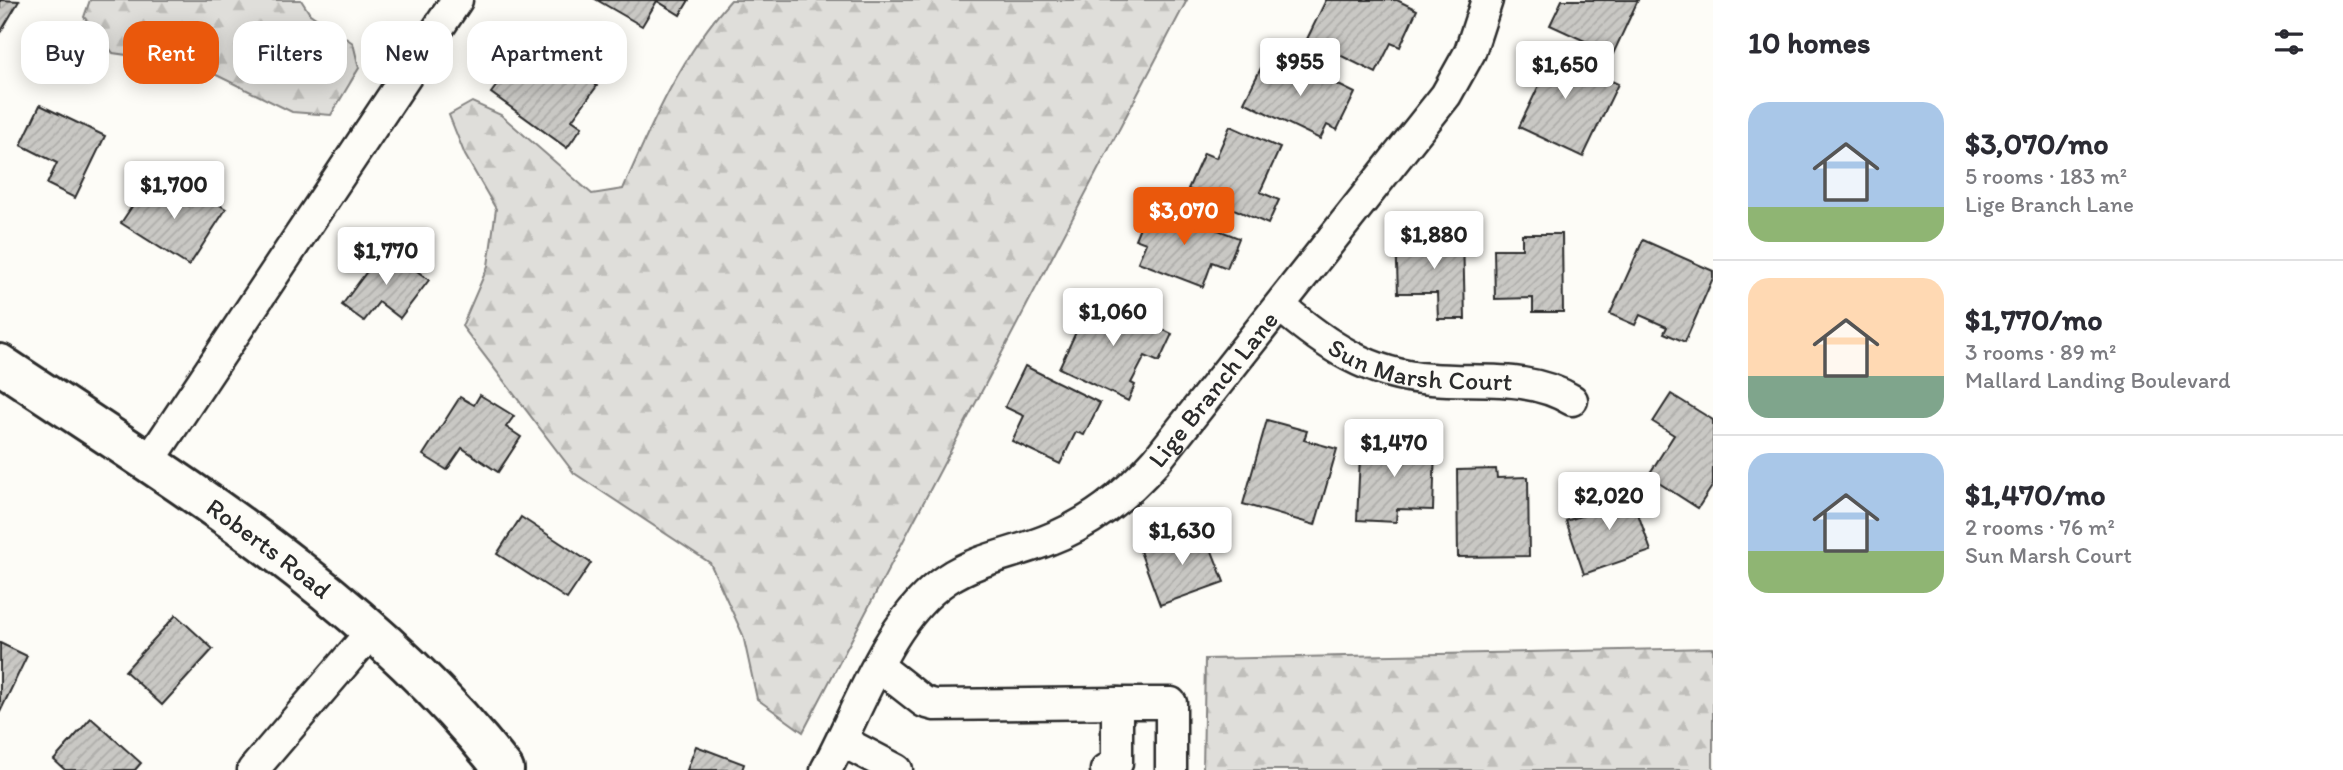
<!DOCTYPE html>
<html lang="en">
<head>
<meta charset="utf-8">
<style>
  body { margin:0; font-family:Itim,sans-serif; background:#f7f7f7; color:#2b2b33; height:100vh; display:flex; flex-direction:column; font-size:26px; white-space:nowrap }
  * { box-sizing:border-box; margin:0 }
  p { font-size:23px; color:#7c7c81 }
  .icon { flex:none; width:38px; height:38px; fill:none; stroke:currentColor; stroke-width:2; stroke-linecap:round; stroke-linejoin:round }
  .map { position:relative; flex:1; overflow:hidden }
  .details { display:flex; flex-direction:column; background:#fff; width:630px }
  .details>* { flex:none }
  .top-card { position:absolute; left:21px; top:21px; width:665px; height:63px; display:flex; gap:14px }
  .price { position:absolute; translate:-50% -60px; padding:0 16px; border-radius:7px; background:#fff; color:#222; font-size:23px; line-height:46px; filter:drop-shadow(0 2px 4px #0008) }
  .price::after { content:''; position:absolute; left:50%; top:42px; width:21px; height:16px; margin-left:-10px; background:inherit; clip-path:polygon(0 0,100% 0,50% 100%) }
  .price.active { background:#ea580c; color:#fff }
  ul { padding:0; list-style:none }
  li { display:flex; align-items:center; gap:21px; height:175px; padding:0 35px }
  li+li { border-top:2px solid #e1e1e2 }
  li span { display:grid; place-items:center; flex:none; width:196px; height:140px; border-radius:21px; color:#555 }
  li>.icon { margin-inline-start:auto }
  span .icon { width:84px; height:84px; fill:#fffc; stroke-width:1 }
  li b { font-size:30px }
  h2 { display:flex; justify-content:space-between; align-items:center; height:84px; padding:0 35px; font-size:30px }
  .pill { padding:0 24px; border-radius:21px; background:#fff; box-shadow:0 4px 18px #0003; font-size:24px; line-height:63px }
  .pill.active { background:#ea580c; color:#fff }
  main { display:flex; flex:1; min-height:0 }
  .map>svg:first-child { display:block }
  .forest { fill:url(#forest-firs); stroke:#858482; stroke-width:2 }
  .building { fill:url(#building-hatch); stroke:#2b2b2b; stroke-width:2 }
  .lines { fill:none; stroke-linecap:round; stroke-linejoin:round }
  .minor-casing { stroke:#2b2b2b; stroke-width:35 }
  .major-casing { stroke:#2b2b2b; stroke-width:44 }
  .minor { stroke:#fdfcf7; stroke-width:30 }
  .major { stroke:#fdfcf7; stroke-width:38 }
  .labels { text-anchor:middle; stroke-width:6; stroke-linejoin:round; paint-order:stroke }
  .street-label { font-size:26px; fill:#2b2b2b; stroke:#fdfcf7 }
</style>
</head>
<body>
<main>
<div class="map">
<svg width="1713" height="770" viewBox="0 0 1713 770">
  <defs>
    <pattern id="forest-firs" width="22" height="20" patternUnits="userSpaceOnUse" patternTransform="scale(1.75)"><rect width="22" height="20" fill="#dfdeda"/><path d="M5 1l3.5 6h-7zM16 11l3.5 6h-7z" fill="#c0bfbb"/></pattern>
    <pattern id="building-hatch" width="6" height="6" patternUnits="userSpaceOnUse" patternTransform="scale(1.75)"><rect width="6" height="6" fill="#c9c8c4"/><path d="M-1 1l2-2M0 6l6-6M5 7l2-2" fill="none" stroke="#adaca9"/></pattern>
  </defs>
  <rect width="100%" height="100%" fill="#fdfcf7"/>
  <filter id="ink" filterUnits="userSpaceOnUse"><feTurbulence type="fractalNoise" baseFrequency=".0143" numOctaves="2"/><feDisplacementMap in="SourceGraphic" scale="14" xChannelSelector="R" yChannelSelector="G"/><feConvolveMatrix kernelMatrix="1 2 1 2 8 2 1 2 1" color-interpolation-filters="sRGB"/></filter>
  <g filter="url(#ink)">
    <!-- forest -->
    <g class="forest">
      <path d="M90,0H301L310,14L353,43L359,68L331,115L292,112L196,65L113,53L84,17Z"/>
      <path d="M731,0H1187L803,732L757,699L743,635L710,563L574,473L462,326L488,266L496,209L465,155L449,115L472,102L501,115L592,194L623,189C652,123 682,54 731,0Z"/>
      <path d="M1713,648V770H1203L1205,659Z"/>
    </g>
    <!-- building -->
    <g class="building">
      <path d="M0,0L19,1L0,33Z"/>
      <path d="M597,0H689L680,15L657,1L642,26Z"/>
      <path d="M1326,0H1397L1417,10L1400,47L1391,43L1376,73L1307,39Z"/>
      <path d="M1562,0H1638L1613,54L1550,25Z"/>
      <path d="M1533,44L1618,84L1583,157L1519,127L1541,81L1521,71Z"/>
      <path d="M545,50L597,86L572,120L582,127L567,148L491,93L509,69L524,79Z"/>
      <path d="M1283,58L1355,93L1337,130L1327,125L1320,139L1244,102L1262,66L1276,72Z"/>
      <path d="M40,105L105,136L75,198L47,184L57,163L21,145Z"/>
      <path d="M1230,126L1280,148L1260,192L1279,200L1268,224L1188,189L1204,153L1216,158Z"/>
      <path d="M149,181L189,206L199,192L226,209L189,266L121,223Z"/>
      <path d="M1164,209L1239,238L1227,268L1212,262L1203,287L1138,262L1146,243L1135,239L1144,217L1159,223Z"/>
      <path d="M1522,234H1562L1563,312H1533V298L1495,299L1494,249H1522Z"/>
      <path d="M1463,236L1465,319H1438L1437,293H1398L1396,237Z"/>
      <path d="M1643,240L1713,271V278L1685,342L1664,333L1667,327L1640,315L1635,325L1610,314Z"/>
      <path d="M385,247L429,280L400,318L379,302L364,321L342,305Z"/>
      <path d="M1093,296L1172,334L1159,362L1145,356L1131,383L1135,385L1128,401L1059,368Z"/>
      <path d="M1025,366L1100,403L1084,435L1076,432L1060,464L1012,441L1024,416L1005,407Z"/>
      <path d="M1671,394L1713,420V485L1698,508L1648,476L1674,435L1653,422Z"/>
      <path d="M480,395L514,416L506,427L521,437L498,472L462,448L447,470L423,455L460,397L474,405Z"/>
      <path d="M1267,420L1307,431L1304,440L1337,449L1315,525L1243,504Z"/>
      <path d="M1361,435L1393,437V446L1435,448L1433,510L1397,509L1396,522L1357,520Z"/>
      <path d="M1496,469L1497,478L1528,477L1529,556L1458,557L1457,470Z"/>
      <path d="M1628,485L1651,551L1584,574L1566,521L1596,511L1591,498Z"/>
      <path d="M521,517L591,563L567,599L497,554Z"/>
      <path d="M1203,528L1224,582L1160,605L1140,551Z"/>
      <path d="M176,615L213,649L162,705L125,671Z"/>
      <path d="M0,643L27,656L0,712Z"/>
      <path d="M91,718L141,763L135,770H65L54,760Z"/>
      <path d="M696,746L744,764L742,770H687Z"/>
    </g>
    <g class="lines">
      <!-- minor casing -->
      <g class="minor-casing">
        <g id="minor">
          <path id="s1" d="M1280,306C1326,345 1369,375 1431,379C1480,383 1529,374 1572,400"/>
          <path d="M148,463L457,0"/>
          <path d="M878,666L924,702L935,705L1117,703V763L1106,770"/>
          <path d="M1117,703H1171V770"/>
          <path d="M842,741L897,770"/>
          <path d="M253,770L371,632"/>
          <path id="s2" d="M826,770C859,710 888,618 947,579C977,559 1012,554 1045,541C1090,524 1124,497 1156,461L1446,95L1470,52L1487,0"/>
        </g>
      </g>
      <!-- major casing -->
      <g class="major-casing">
        <g id="major">
          <path id="s3" d="M0,364C179,483 370,598 504,770"/>
        </g>
      </g>
      <!-- minor -->
      <use href="#minor" class="minor"/>
      <!-- major -->
      <use href="#major" class="major"/>
    </g>
  </g>
  <g class="labels">
    <!-- street labels -->
    <g class="street-label">
      <text dy="9" stroke="none"><textPath href="#s1" startOffset="158">Sun Marsh Court</textPath></text>
      <text dy="9" stroke="none"><textPath href="#s2" startOffset="564">Lige Branch Lane</textPath></text>
      <text dy="9" stroke="none"><textPath href="#s3" startOffset="326">Roberts Road</textPath></text>
    </g>
  </g>
</svg>
<b class="price" style="left:1300px;top:98px">$955</b>
<b class="price" style="left:1565px;top:101px">$1,650</b>
<b class="price" style="left:174px;top:221px">$1,700</b>
<b class="price active" style="left:1184px;top:247px">$3,070</b>
<b class="price" style="left:1434px;top:271px">$1,880</b>
<b class="price" style="left:386px;top:287px">$1,770</b>
<b class="price" style="left:1113px;top:348px">$1,060</b>
<b class="price" style="left:1394px;top:479px">$1,470</b>
<b class="price" style="left:1609px;top:532px">$2,020</b>
<b class="price" style="left:1182px;top:567px">$1,630</b>
<div class="top-card">
<a class="pill">Buy</a>
<a class="pill active">Rent</a>
<a class="pill">Filters</a>
<a class="pill">New</a>
<a class="pill">Apartment</a>
</div>
</div>
<section class="details">
<h2>10 homes<svg class="icon" aria-label="filters" viewBox="0 0 24 24"><path d="M4 7h16M4 17h16"/><circle cx="9" cy="7" r="2"/><circle cx="15" cy="17" r="2"/></svg></h2>
<ul>
<li><span style="background:linear-gradient(#a9c7e8 75%,#8fb573 0)"><svg class="icon" aria-label="home" viewBox="0 0 24 24"><path d="M3 11l9-7 9 7M6 9v11h12V9"/></svg></span><div><b>$3,070/mo</b><p>5 rooms · 183 m²</p><p>Lige Branch Lane</p></div></li>
<li><span style="background:linear-gradient(#ffd9b3 70%,#7fa58c 0)"><svg class="icon" aria-label="home" viewBox="0 0 24 24"><path d="M3 11l9-7 9 7M6 9v11h12V9"/></svg></span><div><b>$1,770/mo</b><p>3 rooms · 89 m²</p><p>Mallard Landing Boulevard</p></div></li>
<li><span style="background:linear-gradient(#a9c7e8 70%,#8fb573 0)"><svg class="icon" aria-label="home" viewBox="0 0 24 24"><path d="M3 11l9-7 9 7M6 9v11h12V9"/></svg></span><div><b>$1,470/mo</b><p>2 rooms · 76 m²</p><p>Sun Marsh Court</p></div></li>
</ul>
</section>
</main>
</body>
</html>
